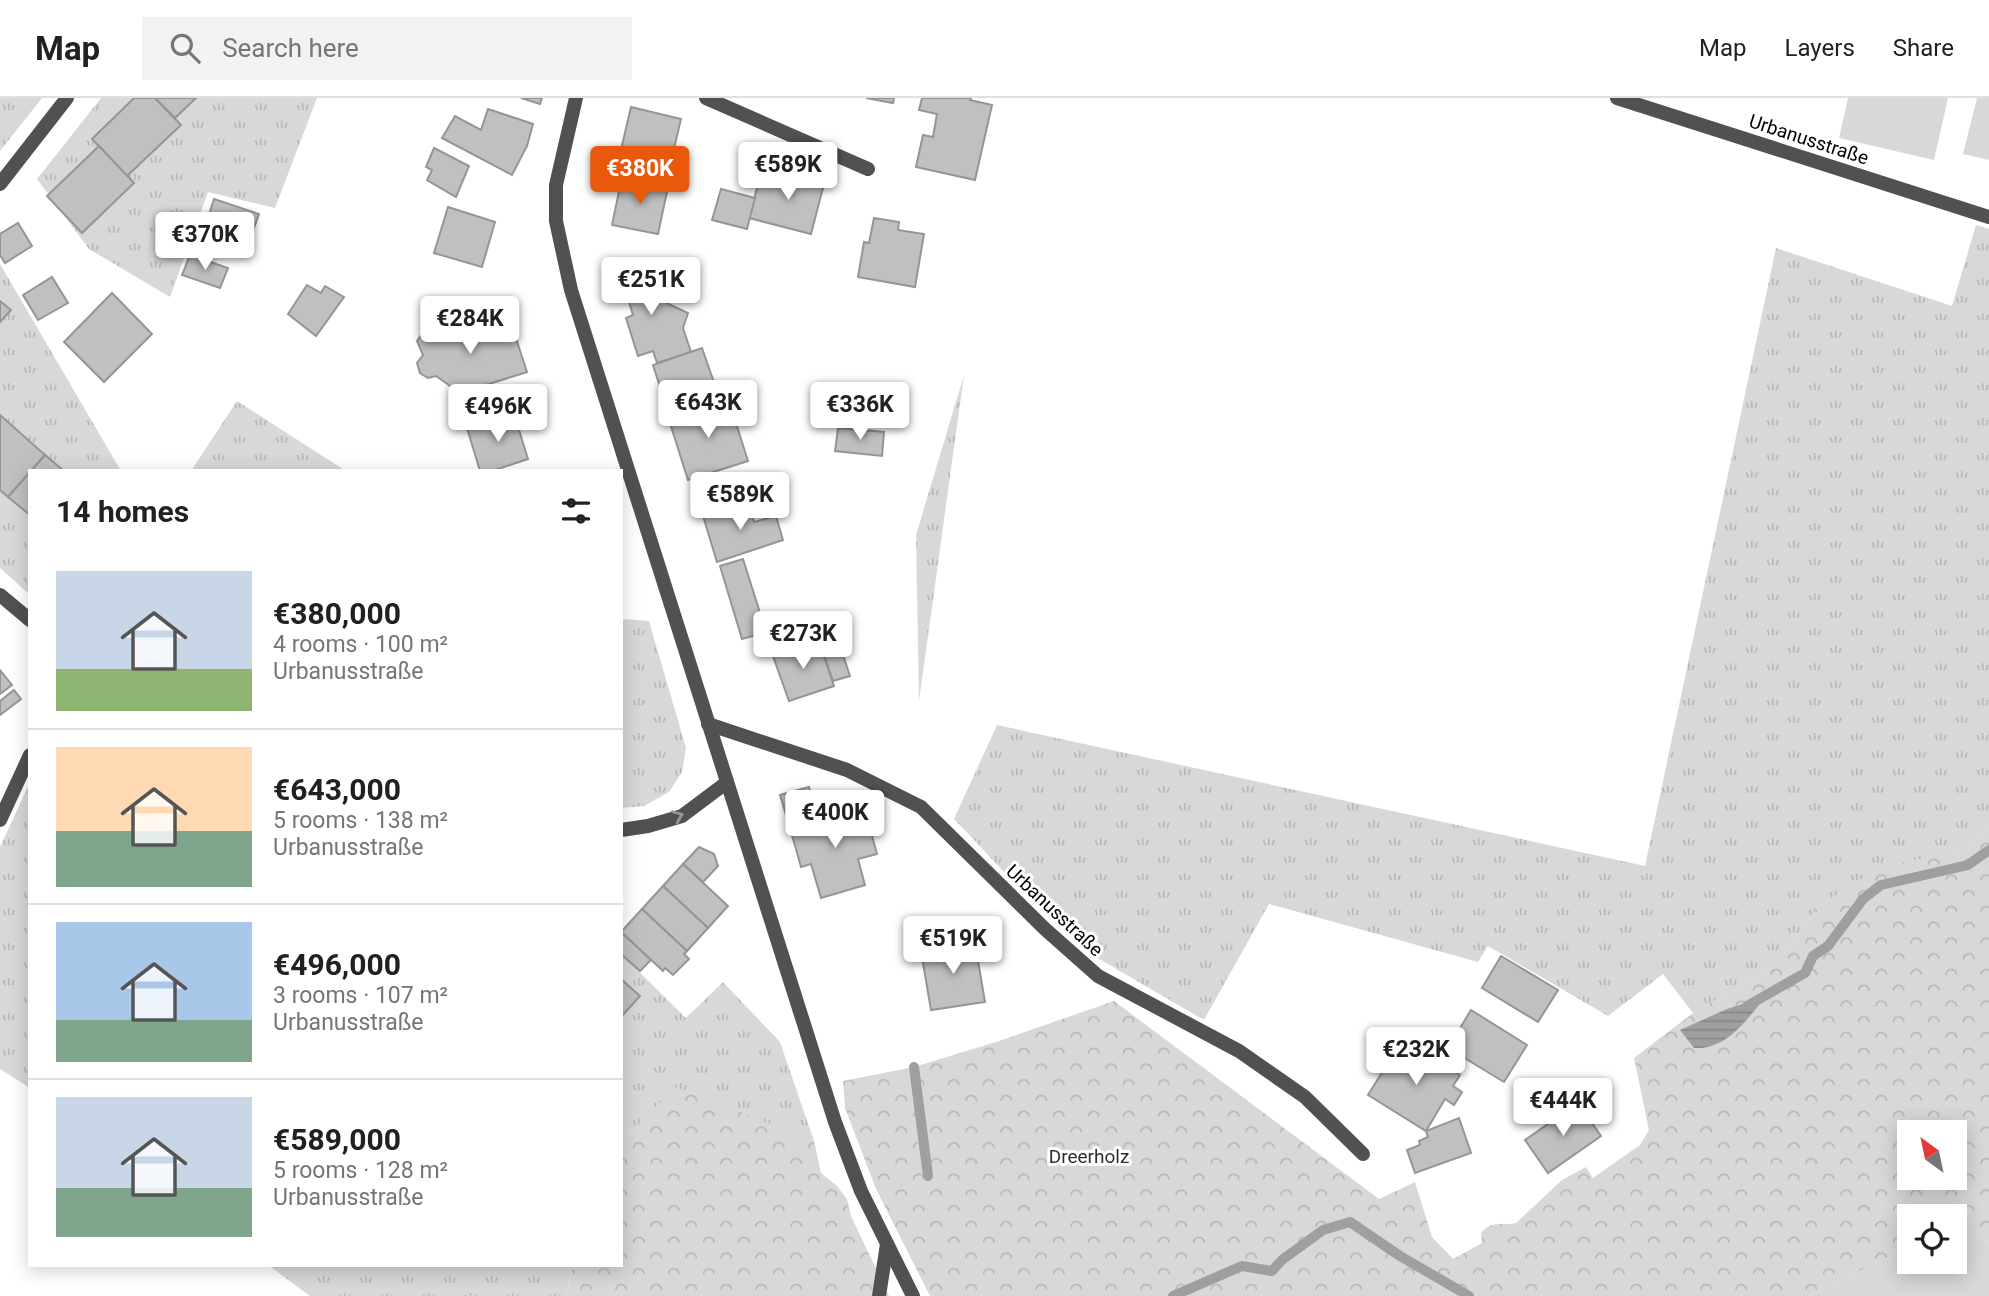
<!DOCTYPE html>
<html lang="en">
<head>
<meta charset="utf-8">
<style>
  body { margin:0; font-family:Roboto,sans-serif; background:#f2f2f2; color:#202124; height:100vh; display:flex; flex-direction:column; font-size:26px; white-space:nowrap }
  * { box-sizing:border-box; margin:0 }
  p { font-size:23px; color:#757577 }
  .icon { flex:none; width:38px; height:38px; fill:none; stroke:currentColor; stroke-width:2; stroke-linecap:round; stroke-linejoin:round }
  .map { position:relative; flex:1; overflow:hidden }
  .drawer { position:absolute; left:28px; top:371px; width:595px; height:798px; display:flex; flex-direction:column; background:#fff; border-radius:0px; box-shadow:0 4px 18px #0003 }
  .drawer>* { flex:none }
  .needle { width:46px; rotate:327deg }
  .buttons { position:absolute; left:1897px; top:1022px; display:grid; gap:14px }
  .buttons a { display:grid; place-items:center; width:70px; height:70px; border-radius:0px; background:#fff; box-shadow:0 4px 18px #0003; font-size:35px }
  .price { position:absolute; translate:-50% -60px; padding:0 16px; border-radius:7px; background:#fff; color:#222; font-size:23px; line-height:46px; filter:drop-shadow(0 2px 4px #0008) }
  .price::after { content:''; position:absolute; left:50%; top:42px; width:21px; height:16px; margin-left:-10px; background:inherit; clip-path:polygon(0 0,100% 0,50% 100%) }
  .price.current { background:#ea580c; color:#fff }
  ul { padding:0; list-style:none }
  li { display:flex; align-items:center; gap:21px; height:175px; padding:0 28px }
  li+li { border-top:2px solid #e0e0e0 }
  li span { display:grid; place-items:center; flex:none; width:196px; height:140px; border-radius:0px; color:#555 }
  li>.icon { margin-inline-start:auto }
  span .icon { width:84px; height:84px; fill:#fffc; stroke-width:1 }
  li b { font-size:30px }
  h2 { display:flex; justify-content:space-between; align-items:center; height:84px; padding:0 28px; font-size:30px }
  header { display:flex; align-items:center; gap:42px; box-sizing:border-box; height:98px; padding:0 35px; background:#fff; border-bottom:2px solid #e0e0e0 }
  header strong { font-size:33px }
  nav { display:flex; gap:38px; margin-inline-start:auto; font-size:24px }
  .search { width:490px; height:63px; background:#f2f2f2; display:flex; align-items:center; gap:18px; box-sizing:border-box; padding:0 24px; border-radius:0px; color:#757577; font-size:26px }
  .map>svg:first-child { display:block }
  .grass { fill:url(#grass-tufts) }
  .forest { fill:url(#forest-crowns); fill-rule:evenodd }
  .park { fill:#d8d8d8 }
  .water { fill:url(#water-rules) }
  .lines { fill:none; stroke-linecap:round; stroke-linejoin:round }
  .stream { stroke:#9f9f9f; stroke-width:10 }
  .building { fill:#c0c0c0; stroke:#959595; stroke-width:2 }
  .lane { stroke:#515151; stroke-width:14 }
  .street { stroke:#515151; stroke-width:14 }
  .oneway { stroke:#979797 }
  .labels { text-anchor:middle; stroke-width:6; stroke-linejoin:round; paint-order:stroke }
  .street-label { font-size:19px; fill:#000; stroke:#fff }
  .park-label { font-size:19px; fill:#2f2f2f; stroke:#fff }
</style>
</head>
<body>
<header>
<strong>Map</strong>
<div class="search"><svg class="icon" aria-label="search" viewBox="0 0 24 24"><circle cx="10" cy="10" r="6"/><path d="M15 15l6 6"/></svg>Search here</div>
<nav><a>Map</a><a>Layers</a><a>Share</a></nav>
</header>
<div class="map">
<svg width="1989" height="1198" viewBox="0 0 1989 1198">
  <defs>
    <pattern id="grass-tufts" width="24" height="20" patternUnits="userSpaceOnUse" patternTransform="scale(1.75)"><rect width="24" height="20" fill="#d8d8d8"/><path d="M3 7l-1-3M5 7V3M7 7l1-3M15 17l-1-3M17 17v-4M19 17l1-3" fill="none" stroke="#b8b8b8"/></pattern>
    <pattern id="forest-crowns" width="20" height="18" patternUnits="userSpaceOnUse" patternTransform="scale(1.75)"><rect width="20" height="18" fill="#d8d8d8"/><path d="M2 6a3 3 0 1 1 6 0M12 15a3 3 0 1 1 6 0" fill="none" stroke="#b8b8b8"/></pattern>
    <pattern id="water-rules" width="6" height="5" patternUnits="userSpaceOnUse" patternTransform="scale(1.75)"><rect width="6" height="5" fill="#9f9f9f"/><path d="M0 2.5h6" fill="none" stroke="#878787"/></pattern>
  </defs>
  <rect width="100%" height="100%" fill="#fff"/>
  <!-- grass -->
  <g class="grass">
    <path d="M0,0H42L0,53Z"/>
    <path d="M101,0H317L275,110L208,94L170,199L89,151L37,81Z"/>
    <path d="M1976,127L1989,131V731L1961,752L1877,771L1818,809L1775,869L1693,915L1663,876L1608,918L1488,848L1478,864L1269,806L1204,922L1094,858C1042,818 999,768 954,721L997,627L1645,768L1776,150L1952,208Z"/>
    <path d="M0,166L121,373H30V497L0,470Z"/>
    <path d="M964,277L919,603L916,437Z"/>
    <path d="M237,303L346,373H191Z"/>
    <path d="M621,521L649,523L686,650L682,674L669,694L644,708L621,710Z"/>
    <path d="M30,684V990L0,971V749Z"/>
    <path d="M621,856L686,920L723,884L780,944L814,1043L675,990L621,1044Z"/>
    <path d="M268,1167H573L566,1198H310Z"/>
  </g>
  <!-- forest -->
  <g class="forest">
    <path d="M1989,731V1149L1974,1118L1955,1127V1118H1909V1149L1809,1198H930L876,1091L845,1010L843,983L914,969L999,943L1114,903L1379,1101L1415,1084L1432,1139L1453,1161L1482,1145L1481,1135C1491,1122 1502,1128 1516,1125L1562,1082L1586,1069L1593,1080L1640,1047L1649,1032L1634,960L1693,915L1775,869L1818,809L1877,770L1961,752ZM1909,1034H1955V1080H1909Z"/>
    <path d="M675,989L814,1043L821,1075L837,1088L847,1101L851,1118L889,1198H566L573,1167H621V1044Z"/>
  </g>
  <!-- park -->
  <g class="park">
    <path d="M1848,0H1948L1934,62L1839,40Z"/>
    <path d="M1977,0H1989V62L1963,56Z"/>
    <path d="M1974,1117L1989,1149V1198H1809L1909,1149V1164H1955V1127Z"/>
  </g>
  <!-- water -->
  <path class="water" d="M1758,901L1759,907C1742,928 1723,952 1694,950L1680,932L1727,911Z"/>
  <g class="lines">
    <!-- stream -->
    <g class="stream">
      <path d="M1747,908L1805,875L1813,858L1828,848L1863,801L1881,787L1968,767L1989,752"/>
      <path d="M914,969L928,1078"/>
      <path d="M1173,1198L1242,1168L1272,1173L1282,1162L1323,1132L1350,1124L1400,1158L1469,1198"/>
    </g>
  </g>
  <!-- building -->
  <g class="building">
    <path d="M134,0H155L181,27L127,78L92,41Z"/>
    <path d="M155,0H196L175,20Z"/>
    <path d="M521,0H542L540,6Z"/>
    <path d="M866,0H894L893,5Z"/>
    <path d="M922,0H971L970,2L992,7L975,82L916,69L923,37L933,39L937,16L919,12Z"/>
    <path d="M631,9L681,21L672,59L662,56L655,86L615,77Z"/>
    <path d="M488,11L533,26L527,48L512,77L442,40L455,18L481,32Z"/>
    <path d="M99,48L134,85L82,135L47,98Z"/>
    <path d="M434,50L469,68L456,99L427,82L432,72L426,69Z"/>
    <path d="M772,73L824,86L811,136L749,120L758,86L768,89Z"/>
    <path d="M622,79L668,89L658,136L612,127Z"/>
    <path d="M721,91L755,100L747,131L712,122Z"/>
    <path d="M214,101L259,116L251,138L207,123Z"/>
    <path d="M448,109L495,124L482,169L434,155Z"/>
    <path d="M874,120L899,124L898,132L924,136L915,189L858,179L864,144L869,145Z"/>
    <path d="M18,125L32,148L5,165L0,157V136Z"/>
    <path d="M190,157L228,170L220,190L182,177Z"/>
    <path d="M623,166L653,184L660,202L688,215L683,230L691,254L657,265L653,253L638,258L626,220L633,217L629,204L608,189Z"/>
    <path d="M52,179L68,205L38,222L23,197Z"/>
    <path d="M307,187L321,195L325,188L344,199L316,238L288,216Z"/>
    <path d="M112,195L152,236L104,284L64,244Z"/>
    <path d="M0,203L11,212L0,224Z"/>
    <path d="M435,219L446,225L449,233L463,241L511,225L527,274L460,295L436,278L428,280L420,275L417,265L423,257L417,243Z"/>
    <path d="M702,250L717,293L690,302L686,290L663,298L653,267Z"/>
    <path d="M729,303L748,363L688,382L669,322Z"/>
    <path d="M514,316L528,361L492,373H480L467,330Z"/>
    <path d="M0,317L45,357L8,399L0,392Z"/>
    <path d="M838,330L884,334L882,358L835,353Z"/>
    <path d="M45,357L64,373H31Z"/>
    <path d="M30,374V417L8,399Z"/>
    <path d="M748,404L754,424L776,418L783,442L717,464L703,418Z"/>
    <path d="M743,461L766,534L742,541L720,468Z"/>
    <path d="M819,544L834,588L789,603L773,558L787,553L789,548L798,546L803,549Z"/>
    <path d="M841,551L850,578L833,583L824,557Z"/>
    <path d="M0,572L12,587L0,596Z"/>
    <path d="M14,592L21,601L0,617V603Z"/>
    <path d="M809,689L819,722L790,730L780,697Z"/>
    <path d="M864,709L877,756L858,761L865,787L821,800L811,766L801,769L790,730Z"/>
    <path d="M699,749L714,756L718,768L703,784L683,766Z"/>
    <path d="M683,766L728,808L708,830L663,788Z"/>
    <path d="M663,788L708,830L687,853L642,811Z"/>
    <path d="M642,811L687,853L684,856L689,861L673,877L665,870L663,873L621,834Z"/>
    <path d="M621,834L651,862L640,873L621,856Z"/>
    <path d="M975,845L985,904L931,912L921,853Z"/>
    <path d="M1501,858L1558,892L1538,924L1482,890Z"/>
    <path d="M621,881L640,898L621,919Z"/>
    <path d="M1471,912L1527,947L1504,984L1448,950Z"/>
    <path d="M1418,951L1460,977L1453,988L1462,994L1454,1007L1445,1001L1426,1033L1368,997L1396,952L1412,961Z"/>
    <path d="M1578,1005L1601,1038L1548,1075L1525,1042Z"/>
    <path d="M1459,1020L1471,1055L1415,1075L1407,1052L1420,1047L1419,1043L1428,1039L1426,1033Z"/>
  </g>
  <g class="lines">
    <!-- lane -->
    <g class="lane">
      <path d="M1617,0L1989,119"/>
      <path d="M708,626L847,672L921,709L1045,831L1098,878L1239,953L1305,999L1363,1056"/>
      <path d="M0,722L30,657"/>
      <path d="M879,1198L887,1146"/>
    </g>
    <!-- street -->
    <g class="street">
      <path d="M576,0L556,87V123L571,192L835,1024L861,1093L913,1198"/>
      <path d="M706,0L868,71"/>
      <path d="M0,86L67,0"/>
      <path d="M0,497L30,522"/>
      <path d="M621,732L648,728L682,718L726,685"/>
    </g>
  </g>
  <!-- one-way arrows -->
  <defs><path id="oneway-chevron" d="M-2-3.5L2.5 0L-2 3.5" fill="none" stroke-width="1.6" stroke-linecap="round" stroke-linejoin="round" transform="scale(1.75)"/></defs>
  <use class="oneway" href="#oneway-chevron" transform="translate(678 718) rotate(-23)"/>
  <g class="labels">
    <!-- street labels -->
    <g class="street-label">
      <text transform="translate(1809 41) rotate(18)" y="7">Urbanusstraße</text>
      <text transform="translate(1055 812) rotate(43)" y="7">Urbanusstraße</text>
    </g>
    <!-- park labels -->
    <g class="park-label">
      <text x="1089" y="1065">Dreerholz</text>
    </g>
  </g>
</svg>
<div class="buttons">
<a><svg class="needle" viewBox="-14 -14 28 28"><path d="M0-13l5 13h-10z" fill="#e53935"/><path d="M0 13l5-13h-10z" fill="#757577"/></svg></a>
<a><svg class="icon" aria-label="locate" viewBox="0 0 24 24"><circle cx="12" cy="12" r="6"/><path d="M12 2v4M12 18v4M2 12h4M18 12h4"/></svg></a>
</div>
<b class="price" style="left:788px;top:104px">€589K</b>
<b class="price current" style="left:640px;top:108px">€380K</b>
<b class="price" style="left:205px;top:174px">€370K</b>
<b class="price" style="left:651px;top:219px">€251K</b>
<b class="price" style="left:470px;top:258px">€284K</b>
<b class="price" style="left:708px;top:342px">€643K</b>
<b class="price" style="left:860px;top:344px">€336K</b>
<b class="price" style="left:498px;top:346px">€496K</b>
<b class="price" style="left:740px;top:434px">€589K</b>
<b class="price" style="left:803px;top:573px">€273K</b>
<b class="price" style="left:835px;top:752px">€400K</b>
<b class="price" style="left:953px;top:878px">€519K</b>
<b class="price" style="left:1416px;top:989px">€232K</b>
<b class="price" style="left:1563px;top:1040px">€444K</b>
<section class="drawer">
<h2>14 homes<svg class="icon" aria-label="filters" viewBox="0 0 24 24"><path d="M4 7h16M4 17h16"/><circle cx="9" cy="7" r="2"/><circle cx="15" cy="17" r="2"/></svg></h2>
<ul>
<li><span style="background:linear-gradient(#c9d6e8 70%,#8fb573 0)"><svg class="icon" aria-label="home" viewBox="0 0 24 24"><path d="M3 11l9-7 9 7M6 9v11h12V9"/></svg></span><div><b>€380,000</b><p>4 rooms · 100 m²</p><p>Urbanusstraße</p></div></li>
<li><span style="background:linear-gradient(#ffd9b3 60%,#7fa58c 0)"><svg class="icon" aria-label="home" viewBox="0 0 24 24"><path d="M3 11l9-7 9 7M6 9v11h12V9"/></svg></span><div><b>€643,000</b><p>5 rooms · 138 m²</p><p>Urbanusstraße</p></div></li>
<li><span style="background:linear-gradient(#a9c7e8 70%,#7fa58c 0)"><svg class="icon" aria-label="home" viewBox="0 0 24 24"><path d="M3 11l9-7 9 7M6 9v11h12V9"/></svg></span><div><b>€496,000</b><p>3 rooms · 107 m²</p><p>Urbanusstraße</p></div></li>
<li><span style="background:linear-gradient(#c9d6e8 65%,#7fa58c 0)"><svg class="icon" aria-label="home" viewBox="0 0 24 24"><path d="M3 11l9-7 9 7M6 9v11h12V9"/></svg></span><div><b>€589,000</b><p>5 rooms · 128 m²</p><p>Urbanusstraße</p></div></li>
</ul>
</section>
</div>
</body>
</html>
